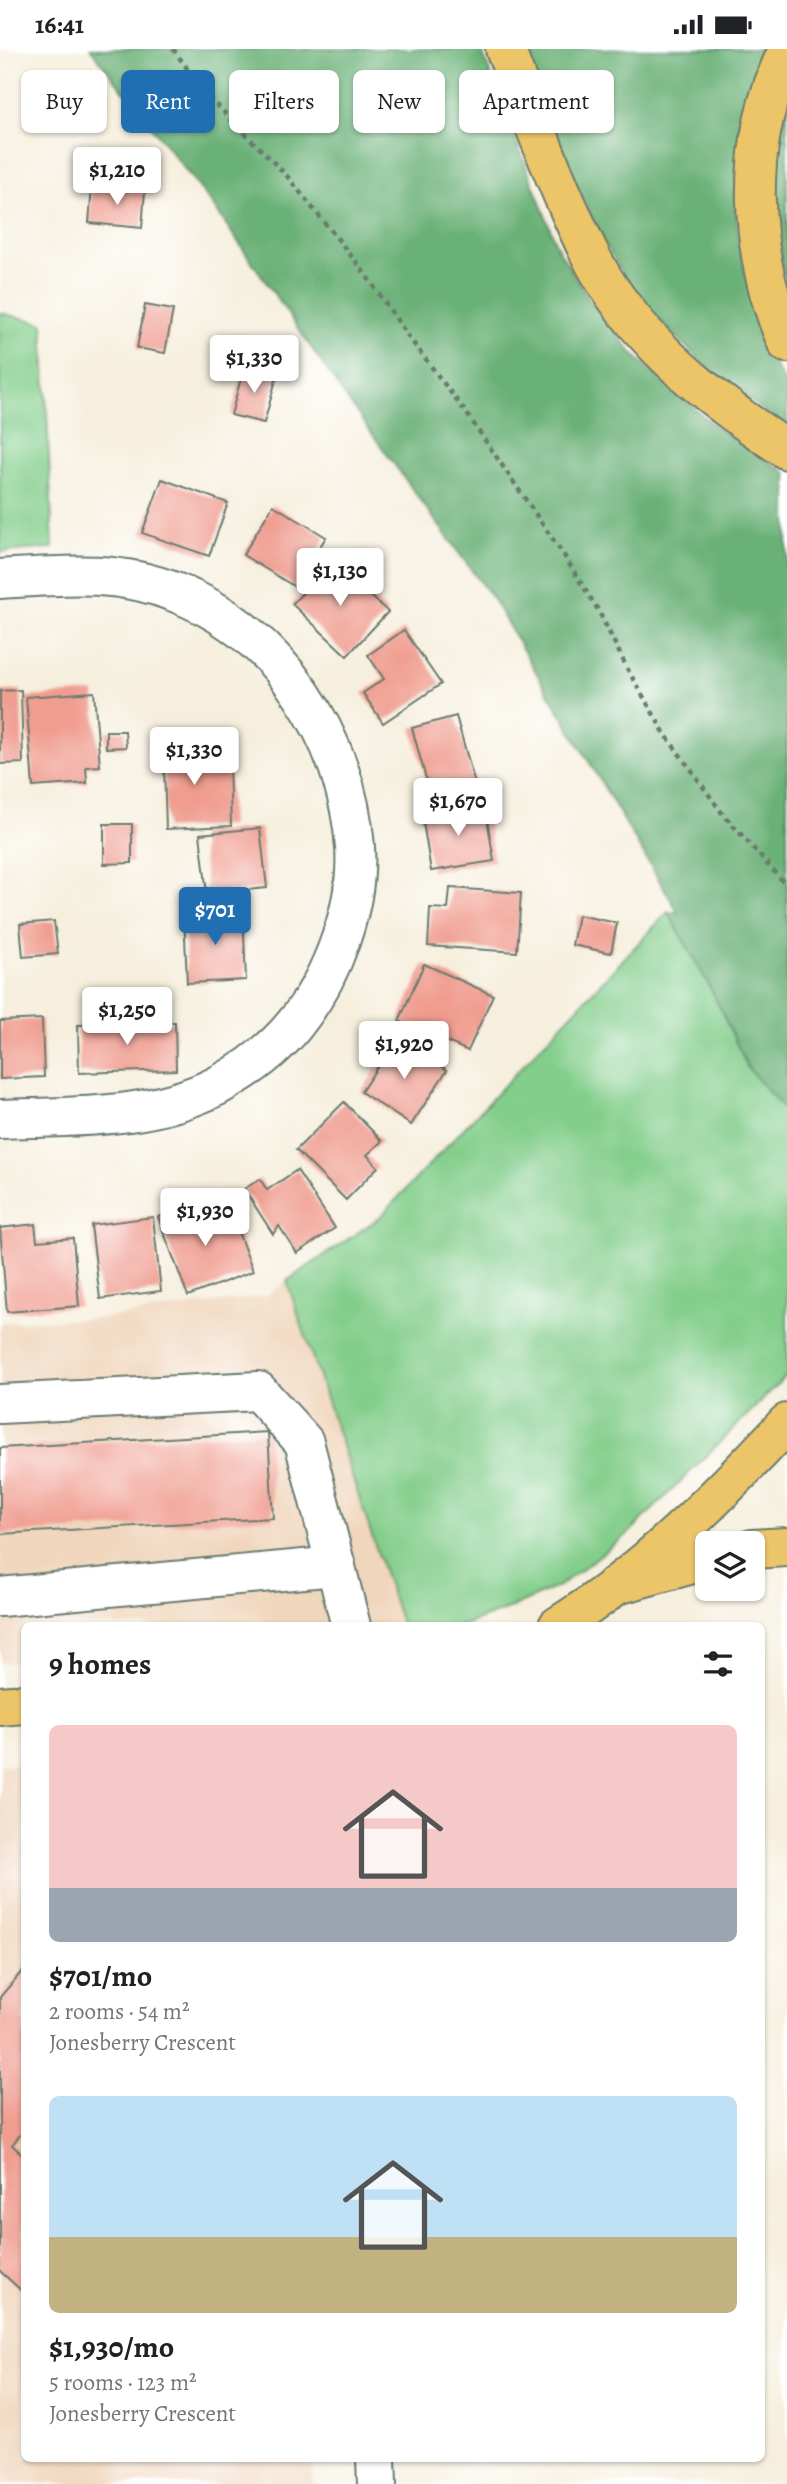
<!DOCTYPE html>
<html lang="en">
<head>
<meta charset="utf-8">
<style>
  body { margin:0; font-family:Alegreya,serif; background:#f2f2f2; color:#202124; height:100vh; display:flex; flex-direction:column; font-size:26px; white-space:nowrap }
  * { box-sizing:border-box; margin:0 }
  p { font-size:23px; color:#757577 }
  .icon { flex:none; width:38px; height:38px; fill:none; stroke:currentColor; stroke-width:2; stroke-linecap:round; stroke-linejoin:round }
  .map { position:relative; flex:1; overflow:hidden }
  .panel { position:absolute; left:21px; top:1573px; width:744px; height:840px; display:flex; flex-direction:column; background:#fff; border-radius:10px; box-shadow:0 2px 5px #0004 }
  .panel>* { flex:none }
  .banner { position:absolute; left:21px; top:21px; width:746px; height:63px; display:flex; gap:14px }
  .fabs { position:absolute; left:695px; top:1482px; display:grid; gap:14px }
  .fabs a { display:grid; place-items:center; width:70px; height:70px; border-radius:10px; background:#fff; box-shadow:0 2px 5px #0004; font-size:35px }
  .price { position:absolute; translate:-50% -60px; padding:0 16px; border-radius:7px; background:#fff; color:#222; font-size:23px; line-height:46px; filter:drop-shadow(0 2px 4px #0008) }
  .price::after { content:''; position:absolute; left:50%; top:42px; width:21px; height:16px; margin-left:-10px; background:inherit; clip-path:polygon(0 0,100% 0,50% 100%) }
  .price.selected { background:#1f6fb2; color:#fff }
  ul { padding:0; list-style:none }
  li { display:grid; align-content:center; gap:14px; height:371px; padding:0 28px }
  li span { display:grid; place-items:center; height:217px; border-radius:10px; color:#555 }
  li>.icon { margin-inline-start:auto }
  span .icon { width:126px; height:126px; fill:#fffc; stroke-width:1 }
  li b { font-size:30px }
  h2 { display:flex; justify-content:space-between; align-items:center; height:84px; padding:0 28px; font-size:30px }
  .chip { padding:0 24px; border-radius:10px; background:#fff; box-shadow:0 2px 5px #0004; font-size:24px; line-height:63px }
  .chip.selected { background:#1f6fb2; color:#fff }
  .status { display:flex; justify-content:space-between; align-items:center; height:49px; padding:0 35px; background:#fff; direction:ltr }
  .status svg { height:19px; fill:currentColor }
  .map>svg:first-child { display:block }
  .built { fill:#f0d6bc }
  .green { fill:#83ce8b; stroke:#518660; stroke-width:2 }
  .forest { fill:#6ab177; stroke:#447756; stroke-width:2 }
  .building { fill:#f09d90 }
  .lines { fill:none; stroke-linecap:round; stroke-linejoin:round }
  .minor-casing { stroke:#6a7b6f; stroke-width:42 }
  .major-casing { stroke:#6a7b6f; stroke-width:42 }
  .highway-casing { stroke:#6a7b6f; stroke-width:42 }
  .path { stroke:#6a7b6f; stroke-width:4.5; stroke-dasharray:5 5; stroke-linecap:butt }
  .minor { stroke:#fff; stroke-width:38 }
  .major { stroke:#ecc569; stroke-width:38 }
  .highway { stroke:#ecc569; stroke-width:38 }
</style>
</head>
<body>
<div class="status"><b>16:41</b><svg viewBox="0 0 49 12"><path d="M0 12V9h3v3zM5 12V6h3v6zM10 12V3h3v9zM15 12V0h3v12zM26 1h20v11H26zM47 4h2v5h-2z"/></svg></div>
<div class="map">
<svg width="787" height="2435" viewBox="0 0 787 2435">
  <rect width="100%" height="100%" fill="#fff"/>
  <filter id="ink" filterUnits="userSpaceOnUse"><feTurbulence type="fractalNoise" baseFrequency=".0143" numOctaves="2"/><feDisplacementMap in="SourceGraphic" scale="14" xChannelSelector="R" yChannelSelector="G"/><feConvolveMatrix kernelMatrix="1 2 1 2 8 2 1 2 1" color-interpolation-filters="sRGB"/></filter>
  <filter id="wash" filterUnits="userSpaceOnUse"><feTurbulence type="fractalNoise" baseFrequency=".00686" numOctaves="4" result="noise"/><feDisplacementMap in="SourceGraphic" scale="28" xChannelSelector="R" yChannelSelector="G"/><feGaussianBlur stdDeviation="1.57" result="paint"/><feColorMatrix in="noise" values="0 0 0 0 0 0 0 0 0 0 0 0 0 0 0 0 0 1.4 0 .05"/><feComposite in="paint" operator="in"/></filter>
  <g filter="url(#wash)">
    <rect width="100%" height="100%" fill="#f6efdd"/>
    <!-- built -->
    <g class="built">
      <path d="M287,1232L402,1577H24V1613L0,1614V1274L103,1269L265,1247Z"/>
      <path d="M24,1715V2410H311L313,2435H0V1716Z"/>
    </g>
    <!-- green -->
    <g class="green">
      <path d="M0,264L43,274L53,499L0,503Z"/>
      <path d="M668,863L712,942L748,1019L787,1064V1326L628,1485L559,1537L511,1559L461,1577H402L287,1232L379,1169Z"/>
    </g>
    <!-- forest -->
    <g class="forest">
      <path d="M91,0H481L558,200L591,253L633,305L678,346L725,385L787,424V1064L748,1019L712,942L668,863H678L494,552L346,349L212,155Z"/>
      <path d="M524,0H768C730,95 725,169 757,267C762,284 768,301 775,317C779,325 786,333 787,341C787,353 787,367 787,379C736,342 687,305 646,256C586,183 558,86 524,0Z"/>
      <path d="M787,57V241C773,180 770,118 787,57Z"/>
    </g>
    <g id="blocks">
      <!-- building -->
      <g class="building">
        <path d="M80,39L81,66L44,69L42,41Z"/>
        <path d="M92,137L145,142L142,179L89,174Z"/>
        <path d="M145,256L173,261L165,304L137,299Z"/>
        <path d="M244,318L277,327L264,374L231,366Z"/>
        <path d="M162,430L228,454L209,507L142,484Z"/>
        <path d="M273,456L326,488L295,538L243,506Z"/>
        <path d="M334,512L388,563L347,607L292,555Z"/>
        <path d="M404,581L441,635L383,674L363,644L384,630L368,606Z"/>
        <path d="M21,641L23,714L0,715V642Z"/>
        <path d="M94,643L100,717L86,718L87,734L33,738L26,648Z"/>
        <path d="M456,667L475,735L431,748L412,679Z"/>
        <path d="M106,682H125L126,698L106,699Z"/>
        <path d="M192,685L194,714L229,713L231,777L166,780L163,686Z"/>
        <path d="M485,757L494,812L431,822L422,767Z"/>
        <path d="M104,775H132V814L104,815Z"/>
        <path d="M260,779L267,839L207,845L200,785Z"/>
        <path d="M450,839L521,844L517,903L428,897L430,859L448,860Z"/>
        <path d="M243,862L246,931L187,934L184,865Z"/>
        <path d="M578,866L617,874L611,904L572,896Z"/>
        <path d="M54,872L58,905L23,908L20,875Z"/>
        <path d="M424,915L493,946L468,1002L399,972Z"/>
        <path d="M42,970L44,1028L0,1030V972Z"/>
        <path d="M175,973L176,1021L79,1024L78,976Z"/>
        <path d="M397,988L447,1021L411,1076L361,1043Z"/>
        <path d="M344,1053L382,1092L367,1106L378,1118L346,1151L296,1101Z"/>
        <path d="M297,1121L335,1179L297,1204L279,1177L273,1185L244,1140L260,1130L267,1141Z"/>
        <path d="M190,1156L195,1169L228,1157L253,1222L188,1247L158,1168Z"/>
        <path d="M153,1168L161,1242L100,1250L91,1176Z"/>
        <path d="M35,1175L37,1192L73,1189L79,1257L7,1263L0,1179Z"/>
        <path d="M268,1383L273,1469L0,1485V1399Z"/>
        <path d="M24,1920V2081L12,2096L24,2107V2244L0,2222V1948Z"/>
      </g>
    </g>
  </g>
  <g filter="url(#ink)">
    <use href="#blocks" fill-opacity="0" stroke="#6a7b6f" stroke-width="2"/>
    <g class="lines">
      <!-- minor casing -->
      <g class="minor-casing">
        <g id="minor">
          <path d="M0,530C63,526 117,520 177,544C280,584 347,690 355,798C359,857 332,929 295,975C275,1000 246,1022 217,1037C149,1071 74,1067 0,1070"/>
          <path d="M0,1355L258,1342L304,1393L351,1577"/>
          <path d="M0,1548L336,1517"/>
          <path d="M376,2410L377,2435"/>
        </g>
      </g>
      <!-- major casing -->
      <g class="major-casing">
        <g id="major">
          <path d="M752,1500L787,1498"/>
          <path d="M624,1534L707,1511"/>
          <path d="M558,1577C642,1525 720,1446 787,1374"/>
          <path d="M0,1657L24,1655"/>
        </g>
      </g>
      <!-- highway casing -->
      <g class="highway-casing">
        <g id="highway">
          <path d="M505,0C524,50 543,100 564,149C578,180 591,212 610,240C656,308 720,356 787,401"/>
          <path d="M787,3C743,94 748,203 787,294"/>
        </g>
      </g>
      <!-- path -->
      <path class="path" d="M173,0L205,44L287,127L361,219L408,287L467,365L565,508L598,561L628,621L665,685L722,764L787,837"/>
      <!-- minor -->
      <use href="#minor" class="minor"/>
      <!-- major -->
      <use href="#major" class="major"/>
      <!-- highway -->
      <use href="#highway" class="highway"/>
    </g>
  </g>
</svg>
<div class="fabs">
<a><svg class="icon" aria-label="layers" viewBox="0 0 24 24"><path d="M12 4l9 5-9 5-9-5zM3 14l9 5 9-5"/></svg></a>
</div>
<b class="price" style="left:117px;top:158px">$1,210</b>
<b class="price" style="left:254px;top:346px">$1,330</b>
<b class="price" style="left:340px;top:559px">$1,130</b>
<b class="price" style="left:194px;top:738px">$1,330</b>
<b class="price" style="left:458px;top:789px">$1,670</b>
<b class="price selected" style="left:215px;top:898px">$701</b>
<b class="price" style="left:127px;top:998px">$1,250</b>
<b class="price" style="left:404px;top:1032px">$1,920</b>
<b class="price" style="left:205px;top:1199px">$1,930</b>
<div class="banner">
<a class="chip">Buy</a>
<a class="chip selected">Rent</a>
<a class="chip">Filters</a>
<a class="chip">New</a>
<a class="chip">Apartment</a>
</div>
<section class="panel">
<h2>9 homes<svg class="icon" aria-label="filters" viewBox="0 0 24 24"><path d="M4 7h16M4 17h16"/><circle cx="9" cy="7" r="2"/><circle cx="15" cy="17" r="2"/></svg></h2>
<ul>
<li><span style="background:linear-gradient(#f6c9c9 75%,#9aa5b1 0)"><svg class="icon" aria-label="home" viewBox="0 0 24 24"><path d="M3 11l9-7 9 7M6 9v11h12V9"/></svg></span><div><b>$701/mo</b><p>2 rooms · 54 m²</p><p>Jonesberry Crescent</p></div></li>
<li><span style="background:linear-gradient(#bfe0f5 65%,#c2b280 0)"><svg class="icon" aria-label="home" viewBox="0 0 24 24"><path d="M3 11l9-7 9 7M6 9v11h12V9"/></svg></span><div><b>$1,930/mo</b><p>5 rooms · 123 m²</p><p>Jonesberry Crescent</p></div></li>
</ul>
</section>
</div>
</body>
</html>
